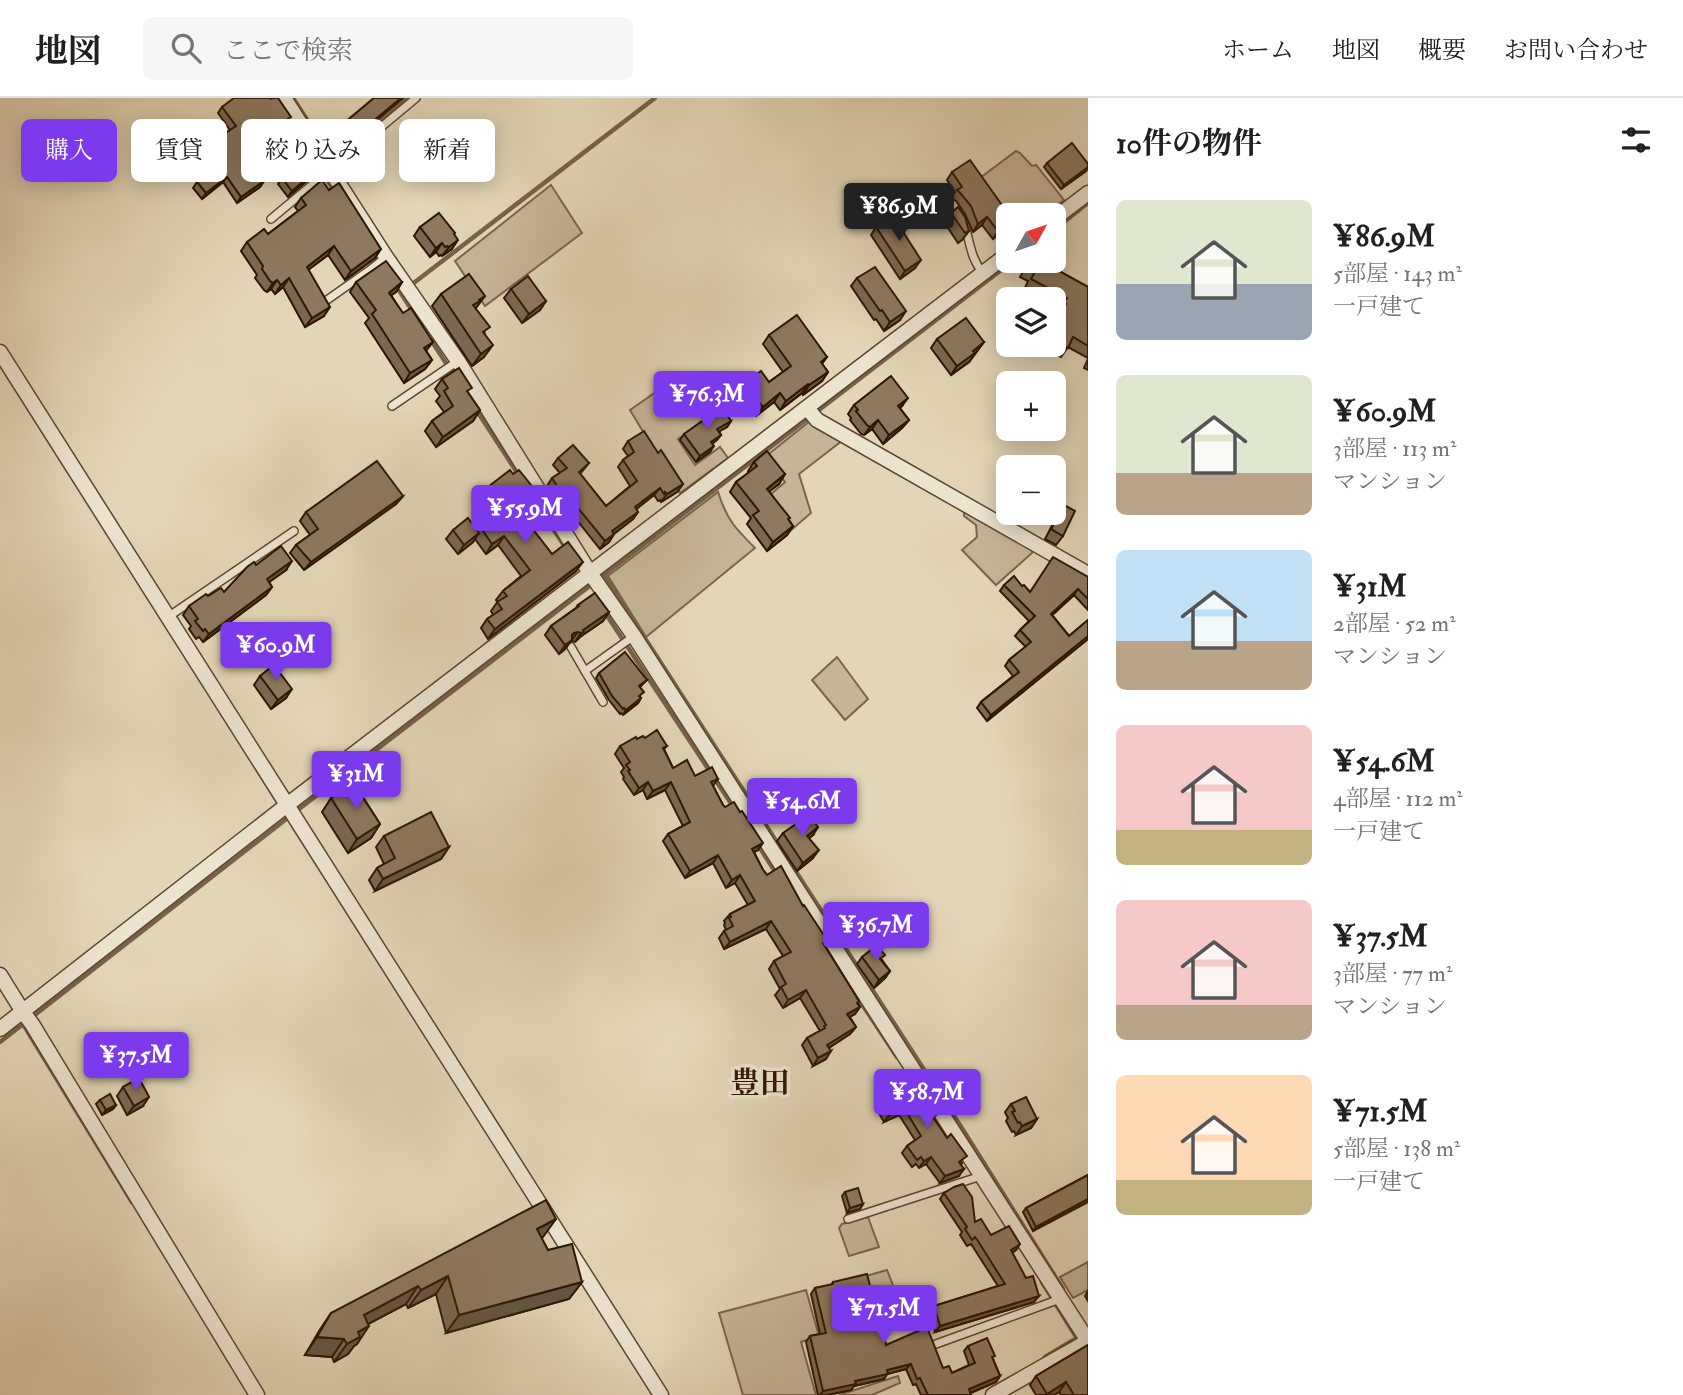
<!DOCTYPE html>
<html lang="ja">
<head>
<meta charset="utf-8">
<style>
  body { margin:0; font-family:"IM FELL Double Pica","Noto Serif JP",serif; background:#f6f6f6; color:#202124; height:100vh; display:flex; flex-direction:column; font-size:26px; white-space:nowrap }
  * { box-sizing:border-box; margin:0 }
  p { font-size:23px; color:#757577 }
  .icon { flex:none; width:38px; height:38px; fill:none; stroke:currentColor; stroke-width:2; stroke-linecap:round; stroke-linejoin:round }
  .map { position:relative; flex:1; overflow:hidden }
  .details { display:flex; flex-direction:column; background:#fff; width:595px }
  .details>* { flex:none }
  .top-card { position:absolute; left:21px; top:21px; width:665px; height:63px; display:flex; gap:14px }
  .needle { width:46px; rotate:50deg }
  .tools { position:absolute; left:996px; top:105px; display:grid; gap:14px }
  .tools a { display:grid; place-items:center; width:70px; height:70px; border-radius:10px; background:#fff; box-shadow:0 4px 18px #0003; font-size:35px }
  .price { position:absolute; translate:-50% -60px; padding:0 16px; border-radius:7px; background:#7c3aed; color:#fff; font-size:23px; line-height:46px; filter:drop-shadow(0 2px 4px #0008) }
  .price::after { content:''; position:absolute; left:50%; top:42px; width:21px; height:16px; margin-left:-10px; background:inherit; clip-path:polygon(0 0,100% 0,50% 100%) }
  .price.on { background:#222; color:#fff }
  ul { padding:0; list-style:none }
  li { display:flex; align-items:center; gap:21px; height:175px; padding:0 28px }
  li span { display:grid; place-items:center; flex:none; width:196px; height:140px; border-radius:10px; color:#555 }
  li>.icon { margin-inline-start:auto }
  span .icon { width:84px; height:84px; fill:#fffc; stroke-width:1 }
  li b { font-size:30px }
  h2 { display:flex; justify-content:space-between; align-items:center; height:84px; padding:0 28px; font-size:30px }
  .tag { padding:0 24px; border-radius:10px; background:#fff; box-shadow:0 4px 18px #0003; font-size:24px; line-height:63px }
  .tag.on { background:#7c3aed; color:#fff }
  header { display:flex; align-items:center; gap:42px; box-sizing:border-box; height:98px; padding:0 35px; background:#fff; border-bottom:2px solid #e0e0e0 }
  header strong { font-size:33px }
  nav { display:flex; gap:38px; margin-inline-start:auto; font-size:24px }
  .search { width:490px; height:63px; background:#f6f6f6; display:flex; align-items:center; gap:18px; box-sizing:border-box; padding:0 24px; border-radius:10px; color:#757577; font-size:26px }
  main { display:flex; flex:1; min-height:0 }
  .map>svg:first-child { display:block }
  .green { fill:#c5b597; stroke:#7a654c; stroke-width:2 }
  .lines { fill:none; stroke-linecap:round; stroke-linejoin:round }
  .stream { stroke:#776148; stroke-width:4.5 }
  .lane-casing { stroke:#5d452e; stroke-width:10 }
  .street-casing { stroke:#5d452e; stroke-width:17 }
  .lane { stroke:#ede4d0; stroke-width:7 }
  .street { stroke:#ede4d0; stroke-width:14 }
  .wall { fill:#796852; stroke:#301500; stroke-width:2 }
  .shaded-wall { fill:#635542; stroke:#301500; stroke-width:2 }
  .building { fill:#8d795f; stroke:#301500; stroke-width:2 }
  .labels { text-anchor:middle; stroke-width:7; stroke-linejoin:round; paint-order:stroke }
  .quarter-label { font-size:30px; font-weight:bold; fill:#301500; stroke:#ede4d0 }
</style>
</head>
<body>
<header>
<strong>地図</strong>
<div class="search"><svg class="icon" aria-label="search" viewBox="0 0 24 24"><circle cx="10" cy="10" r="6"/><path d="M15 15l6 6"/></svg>ここで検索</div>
<nav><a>ホーム</a><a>地図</a><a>概要</a><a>お問い合わせ</a></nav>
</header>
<main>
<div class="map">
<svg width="1088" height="1297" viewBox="0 0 1088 1297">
  <rect width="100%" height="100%" fill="#e3d6b6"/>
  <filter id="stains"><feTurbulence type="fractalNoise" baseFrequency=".00286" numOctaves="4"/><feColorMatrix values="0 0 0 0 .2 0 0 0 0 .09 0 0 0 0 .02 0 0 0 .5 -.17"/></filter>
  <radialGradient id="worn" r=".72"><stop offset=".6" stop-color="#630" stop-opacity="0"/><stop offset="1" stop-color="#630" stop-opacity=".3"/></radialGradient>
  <!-- green -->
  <g class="green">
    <path d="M1016,53L1020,55L1032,68L1036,67L1064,102L1044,117H1008L980,80Z"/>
    <path d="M551,87L582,135L485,208L455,163Z"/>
    <path d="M676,280L704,323L678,341L695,367L720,349L728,360L680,395L630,312Z"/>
    <path d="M810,323L843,342L799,376L811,415L789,434L771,396L785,384L765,359Z"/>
    <path d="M718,394C727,422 735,430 755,450L646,539L608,478Z"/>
    <path d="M964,413L1033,452L1032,455L996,487L962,452L977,439L976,427L964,418Z"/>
    <path d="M837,559L868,601L845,622L812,582Z"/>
    <path d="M868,1119L879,1149L849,1158L839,1130L842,1126Z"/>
    <path d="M1088,1164V1192L1073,1200L1060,1179Z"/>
    <path d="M887,1172L900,1205L875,1211L866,1178Z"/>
    <path d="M806,1192L819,1238L801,1244L816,1297H743L719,1215Z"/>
    <path d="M898,1278L900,1285L872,1297H839Z"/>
  </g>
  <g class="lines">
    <!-- stream -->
    <g class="stream">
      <path d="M293,0L331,59L336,60L408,0"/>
      <path d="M287,19L303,44"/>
      <path d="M311,57L335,94"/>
      <path d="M1054,132L1088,105"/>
      <path d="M415,184L655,0"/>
      <path d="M395,186L413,214"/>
      <path d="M431,242L455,279"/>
      <path d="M475,310L520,379"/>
      <path d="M539,409L567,452"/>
      <path d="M604,477L965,1035L1063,1191"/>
      <path d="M604,513L734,710"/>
      <path d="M758,747L776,775"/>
      <path d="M838,870L897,959"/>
      <path d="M23,926L132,1104"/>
      <path d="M0,944L299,711L1013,163"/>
      <path d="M1042,1184L1080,1245"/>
      <path d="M1045,1259L1077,1240"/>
    </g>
    <!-- lane casing -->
    <g class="lane-casing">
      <g id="lane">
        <path d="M271,121L416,0"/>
        <path d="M965,128C970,145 971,161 983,175"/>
        <path d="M327,202L371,171L386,159"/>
        <path d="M392,308L458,263"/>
        <path d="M168,519L294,433"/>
        <path d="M571,549L603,604"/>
        <path d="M585,573L634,538"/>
        <path d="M848,1121L981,1078"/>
        <path d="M936,1246L1060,1201"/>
      </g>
    </g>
    <!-- street casing -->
    <g class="street-casing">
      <g id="street">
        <path d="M284,0L386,159L458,263L590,475L1008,156"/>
        <path d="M1054,121L1088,95"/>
        <path d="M0,254L661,1297"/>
        <path d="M807,310L817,322L1088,476"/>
        <path d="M0,877L23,914L32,926L257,1297"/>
        <path d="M0,931L287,707L590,475L634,538L1088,1243"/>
        <path d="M993,1297L1088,1243"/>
      </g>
    </g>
    <!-- lane -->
    <use href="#lane" class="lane"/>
    <!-- street -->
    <use href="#street" class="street"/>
  </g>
  <!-- wall -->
  <g class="wall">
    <path d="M374,0H403L335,57L326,47L334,37L333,36L337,31Z"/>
    <path d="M222,9L287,25L285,26L312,63L308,65L314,74L310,80L288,99L278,86L283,80L266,55L252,65L264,83L260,89L237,105L223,84L202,101L193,90L197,84L203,79L191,62L195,56L230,32L218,15Z"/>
    <path d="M1047,65L1086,73L1061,91L1044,69Z"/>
    <path d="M952,74L1007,130L993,141L982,127L973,134L965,116L956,103L951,100L955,94L947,82Z"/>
    <path d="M301,100L375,160L345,182L328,157L308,172L324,218L305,229L283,189L275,196L271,191L267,194L264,192L255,180L257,177L241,153L247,144L268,136L298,113L295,109Z"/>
    <path d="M951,115L969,133L962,142L958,145L944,124Z"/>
    <path d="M420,129L454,137L452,151L442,158L441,157L439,158L436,154L430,159L414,138Z"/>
    <path d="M876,129L915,170L900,181L871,137Z"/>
    <path d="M1029,163H1041L1088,189V260L1068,249L1061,259L1042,249L1043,247H1054V227L1060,214L1058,213L1061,209L1054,205V201H1047L1025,190L1028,183L1020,179Z"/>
    <path d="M857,180L900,222L884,233L876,221L874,222L851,188Z"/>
    <path d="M356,184H402L396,194L391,197L432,262L425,271L404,285L365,225L369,220L350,194Z"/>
    <path d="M511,191L546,203L540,212L522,225L504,200Z"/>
    <path d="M441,196L475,211L485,236L484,259L472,268L432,208Z"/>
    <path d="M769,237L827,259L822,266L828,274L822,283L803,297L802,295L780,312L774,304L756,318L747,305L744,307L736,296L742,287L769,284L783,274L763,246Z"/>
    <path d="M937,241L984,244L969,264L951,277L931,250Z"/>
    <path d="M1088,261V272L1084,270Z"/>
    <path d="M442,281L468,295L480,312L473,323L436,349L425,333L432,323L444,314L436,303L440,298L435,291Z"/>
    <path d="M854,307L902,308L900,310L909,322L902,330L883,346L872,331L864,337L861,336L850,322L851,320L848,316Z"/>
    <path d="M731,323L727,329L719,333L721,337L717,342L712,346L710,354L696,364L680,342L684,336Z"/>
    <path d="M628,343L658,355L683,386L677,394L661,404L660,402L658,403L654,397L636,411L638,414L633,421L614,436L609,444L600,451L564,406L560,409L547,388L552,380L560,375L553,367L558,360L589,365L580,376L606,408L630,388L618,369L623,362L628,358L623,351Z"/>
    <path d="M754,364L785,376L779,386L769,393L793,428L787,437L767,453L747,426L751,420L730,394L736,384L749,375L748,373Z"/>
    <path d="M513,376L535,392L547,404L540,414L527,424L552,456L576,473L488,541L481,530L487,521L493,517L491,513L498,503L496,502L503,493L521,478L498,447L486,456L475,441L473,444L458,456L446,441L453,432L478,433L481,430L493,421L489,415L491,411L482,398L488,389Z"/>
    <path d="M403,398L396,406L304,472L290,455L296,447L310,437L300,423L306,414Z"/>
    <path d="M1064,407L1063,438L1056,447L1045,441L1058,416Z"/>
    <path d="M256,467L286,472L269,484L272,489L266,497L203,544L199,539L196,541L189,531L191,528L183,517L189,508L208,498L224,494Z"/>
    <path d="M1088,479V512L1074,497L1052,517L1069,538L1088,522V541L987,623L977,610L981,604L1013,578L1005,568L1009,562L1026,549L1015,538L1020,532L1029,523L1000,493L1004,487L1022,488L1030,494Z"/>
    <path d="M578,507L609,514L603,523L580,539L575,544L571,543L565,551L559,556L545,537L551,528L576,510Z"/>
    <path d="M599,575L647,582L640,589V599L641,600L638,605L623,617L621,615L620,616L609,602L596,580Z"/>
    <path d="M260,578L286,600L271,611L254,587Z"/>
    <path d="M645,640L667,648L664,651L673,670L695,678L718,681L713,688L723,707L758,752L754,754L763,772L824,846L859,903L858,905L860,909L855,916L850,919L856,929L850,936L829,950L826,961L813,968L802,947L807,940L820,933L800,900L783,910L775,897L780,891L769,871L774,863L783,858L766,831L724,851L719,840L724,833L726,832L724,827L725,825L724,823L730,816L748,807L735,785L726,790L713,765L685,780L663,743L668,736L683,728L665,692L647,701L643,692L634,697L623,681L624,679L621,674L624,670L615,656L620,648Z"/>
    <path d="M361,696L380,726L371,740L348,755L322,714L331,700Z"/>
    <path d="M783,735L813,737L809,740L813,760L797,773L777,743Z"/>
    <path d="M384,738L449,749L441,761L375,793L369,782L377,770L384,766L376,749Z"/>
    <path d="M862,859L882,862L890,873L885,880L874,890L857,866Z"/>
    <path d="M915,982L934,1021L962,1065L961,1067L959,1078L940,1085L926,1066L919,1070L916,1066L912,1069L902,1055L907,1048L915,1042L899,1017L884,1024L877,1012L882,1005Z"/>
    <path d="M123,989L143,1008L127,1017L117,998Z"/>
    <path d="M100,1002L116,1007L113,1011L102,1017L96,1006Z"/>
    <path d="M1011,1006L1037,1021L1031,1030L1016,1037L1014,1033L1012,1034L1006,1023L1008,1020L1005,1014Z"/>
    <path d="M1088,1077L1033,1133L1023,1114L1026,1110Z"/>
    <path d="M845,1094L863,1106L860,1111L847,1115L842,1098Z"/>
    <path d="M944,1095L975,1124L991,1137L1016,1152L1012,1155L1034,1204L935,1234L929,1214L934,1208L998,1188L973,1149L971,1146L967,1148L960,1137L962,1134L940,1101Z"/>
    <path d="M543,1139L541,1140L548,1152L582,1184L569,1201L446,1235L436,1196L408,1210L406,1206L368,1226L357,1246L354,1248L348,1256L334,1264L332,1259L305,1257L319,1233L331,1215Z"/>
    <path d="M833,1184L876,1211L889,1224L881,1227L886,1247L952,1275L969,1267L964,1253L968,1248L993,1261L1000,1278L996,1284L971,1295V1297H921L916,1286L913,1287L906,1271L887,1276L884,1281L854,1288L851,1292L827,1297H818L806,1244L810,1238L820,1236L811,1196L815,1190L831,1187Z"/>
    <path d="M1088,1193V1203L1085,1198Z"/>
    <path d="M1088,1247V1297H1061L1059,1294L1054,1297H1036L1030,1287L1036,1278Z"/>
  </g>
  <!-- shaded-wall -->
  <g class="shaded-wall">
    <path d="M401,0H403L335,57L338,52Z"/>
    <path d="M270,49L266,55L246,69L250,63Z"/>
    <path d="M1088,69L1086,73L1061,91L1064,87Z"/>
    <path d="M314,74L310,80L288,99L292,93Z"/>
    <path d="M227,79L223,84L202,101L206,95Z"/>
    <path d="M264,83L260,89L237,105L241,99Z"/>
    <path d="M987,119L982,127L973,134L978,126Z"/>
    <path d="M1008,126L1007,130L993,141L998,133Z"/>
    <path d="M458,142L452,151L442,158L449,149Z"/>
    <path d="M442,145L436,154L430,159L436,150Z"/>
    <path d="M334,148L328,157L300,178L307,169Z"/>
    <path d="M381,151L375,160L345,182L351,173Z"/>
    <path d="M921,162L915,170L900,181L905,173Z"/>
    <path d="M289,180L283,189L275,196L281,187Z"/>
    <path d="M277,182L271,191L267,194L273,185Z"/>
    <path d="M402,184L396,194L382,204L389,195Z"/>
    <path d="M485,198L476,210L475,211L473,207Z"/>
    <path d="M546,203L540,212L522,225L529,216Z"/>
    <path d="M330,209L324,218L305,229L312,220Z"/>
    <path d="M906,213L900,222L884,233L890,224Z"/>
    <path d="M433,244L426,253L424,250Z"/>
    <path d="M984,244L969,264L951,277L957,268L973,253Z"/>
    <path d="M493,247L484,259L472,268L481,256Z"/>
    <path d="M432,262L425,271L404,285L410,275Z"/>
    <path d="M828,274L822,283L803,297L809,287Z"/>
    <path d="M808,286L802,295L780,312L786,303Z"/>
    <path d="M780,295L774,304L756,318L763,309Z"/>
    <path d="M908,300L902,308L892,316L898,308Z"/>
    <path d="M480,312L473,323L436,349L443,339Z"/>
    <path d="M878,322L872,331L864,337L870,329Z"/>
    <path d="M909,322L902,330L883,346L889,337Z"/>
    <path d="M731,323L727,329L713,337L717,331Z"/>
    <path d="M714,348L710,354L696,364L700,358Z"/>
    <path d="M785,376L779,386L761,400L767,391Z"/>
    <path d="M683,386L677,394L661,404L667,396Z"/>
    <path d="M660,390L654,397L629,417L635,409Z"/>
    <path d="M403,398L396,406L304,472L311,464Z"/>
    <path d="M547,404L540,414L519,430L525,421Z"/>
    <path d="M638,414L633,421L607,441L612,433Z"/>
    <path d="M793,428L787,437L767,453L773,444Z"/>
    <path d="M479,435L473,444L458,456L464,447Z"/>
    <path d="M614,436L609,444L600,451L605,443Z"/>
    <path d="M504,438L498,447L486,456L492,446Z"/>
    <path d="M292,463L286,472L261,490L267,481Z"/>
    <path d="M583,464L576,473L488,541L495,531Z"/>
    <path d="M272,489L266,497L203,544L209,536Z"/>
    <path d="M1078,491L1074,497L1047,522L1051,516Z"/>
    <path d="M609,514L603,523L580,539L575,544L583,532Z"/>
    <path d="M578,534L565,551L559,556L574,535Z"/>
    <path d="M1088,538V541L987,623L991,617Z"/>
    <path d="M292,591L286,600L271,611L278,602Z"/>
    <path d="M641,600L638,605L623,617L626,612Z"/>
    <path d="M648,684L643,692L634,697L639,690Z"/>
    <path d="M671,684L665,692L647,701L653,693Z"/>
    <path d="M380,726L371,740L348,755L357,741Z"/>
    <path d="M818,729L813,737L802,746L807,738Z"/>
    <path d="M763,745L758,752L746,758L752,751Z"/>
    <path d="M449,749L441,761L375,793L383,781Z"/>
    <path d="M819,752L813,760L797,773L803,765Z"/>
    <path d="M718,757L713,765L685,780L690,773Z"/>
    <path d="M740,777L735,785L726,790L732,782Z"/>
    <path d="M771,823L766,831L724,851L730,844Z"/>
    <path d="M890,873L885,880L874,890L879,882Z"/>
    <path d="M806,892L800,900L783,910L788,902Z"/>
    <path d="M860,909L855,916L842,923L847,916Z"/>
    <path d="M856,929L850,936L822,954L827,947Z"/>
    <path d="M831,953L826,961L813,968L818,960Z"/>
    <path d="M149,999L143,1008L127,1017L134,1008Z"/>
    <path d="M116,1007L113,1011L102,1017L106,1012Z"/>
    <path d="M904,1010L899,1017L884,1024L889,1017Z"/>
    <path d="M1037,1021L1031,1030L1016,1037L1022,1028Z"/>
    <path d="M931,1059L926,1066L919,1070L924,1063Z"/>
    <path d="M964,1071L959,1078L940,1085L945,1078Z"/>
    <path d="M1088,1101V1104L1033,1133L1036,1129Z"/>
    <path d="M863,1106L860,1111L847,1115L850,1110Z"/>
    <path d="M556,1121L543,1139L524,1149L537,1131Z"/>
    <path d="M1020,1146L1016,1152L1007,1158L1011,1152Z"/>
    <path d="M448,1178L436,1196L408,1210L421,1192Z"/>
    <path d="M582,1184L569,1201L446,1235L459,1217Z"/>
    <path d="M418,1188L406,1206L351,1235L364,1217Z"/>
    <path d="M1039,1198L1034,1204L935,1234L940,1228Z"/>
    <path d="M893,1218L889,1224L876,1229L880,1223Z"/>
    <path d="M369,1228L357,1246L354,1248L348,1256L334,1264L347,1246L358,1234Z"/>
    <path d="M317,1239L344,1241L332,1259L305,1257Z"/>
    <path d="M911,1266L906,1271L887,1276L884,1281L854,1288L851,1292L827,1297H820L823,1293L887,1272Z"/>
    <path d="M1000,1278L996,1284L965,1297L969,1291Z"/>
    <path d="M1066,1284L1059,1294L1054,1297H1046Z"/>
  </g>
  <!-- building -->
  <g class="building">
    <path d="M234,0H270L271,1L273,0H278L291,19L283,24L297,43L301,40L316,57L307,63L314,74L292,93L282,80L289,76L270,49L250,63L264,83L241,99L227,79L206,95L197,84L208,75L195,56L236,28L222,9Z"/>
    <path d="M374,0H401L338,52L330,42L338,32L337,31Z"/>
    <path d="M1072,45L1088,66V69L1064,87L1047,65Z"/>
    <path d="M970,62L1009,117L1008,126L998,133L987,119L978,126L971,108L961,96L957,92L962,89L952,74Z"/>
    <path d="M322,82L329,92L339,85L381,151L351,173L334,148L307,169L330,209L312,220L289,180L281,187L277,182L273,185L270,183L262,171L263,168L247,144L264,131L268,136L306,107L301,100Z"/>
    <path d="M958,109L965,119L969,133L965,135L951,115Z"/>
    <path d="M439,115L455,135L454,136L458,142L449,149L447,148L445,149L442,145L436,150L420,129Z"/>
    <path d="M893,118L921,162L905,173L876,129Z"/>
    <path d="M386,163L402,184L389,195L403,215L411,210L433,244L424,250L432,262L410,275L372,216L376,212L356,184Z"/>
    <path d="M1030,163H1041L1088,189V248L1073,239L1068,250L1054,242V230L1066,206L1064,204L1067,200L1031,181L1035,174L1026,170Z"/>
    <path d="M875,169L906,213L890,224L882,212L880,213L857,180Z"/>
    <path d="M469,176L485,198L479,202L480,203L473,207L490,229L483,234L493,247L481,256L441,196Z"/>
    <path d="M528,178L546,203L529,216L511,191Z"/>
    <path d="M797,217L827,259L821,264L828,274L809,287L808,286L786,303L780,295L763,309L753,296L751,298L742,287L761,273L769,284L791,268L769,237Z"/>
    <path d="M966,220L984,244L973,253L975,255L957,268L937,241Z"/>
    <path d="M459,270L472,290L467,293L480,312L443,339L432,323L453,308L444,293L448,290L442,281Z"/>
    <path d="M891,278L908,300L898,308L909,322L889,337L878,322L870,329L867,327L856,313L858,312L854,307Z"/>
    <path d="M722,309L731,323L717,331L721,337L711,344L714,348L700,358L684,336Z"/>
    <path d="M644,333L658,355L661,352L683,386L667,396L665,394L664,396L660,390L635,409L638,414L612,433L614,436L605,443L569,399L565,401L552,380L567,370L558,360L573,347L589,365L579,374L606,408L637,383L623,362L634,354L628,343Z"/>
    <path d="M767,353L785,376L767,391L790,420L788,421L793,428L773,444L753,417L759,413L736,384L757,368L754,364Z"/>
    <path d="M377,363L403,398L311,464L296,447L318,431L306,414Z"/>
    <path d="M510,372L513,376L519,372L535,392L538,390L547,404L525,421L552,456L568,444L583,464L495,531L487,521L502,511L497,504L507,498L503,493L530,472L504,438L492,446L481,430L502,415L495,405L498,402L488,389Z"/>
    <path d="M1064,407L1075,413L1063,438L1051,431Z"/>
    <path d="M468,420L479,435L464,447L453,432Z"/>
    <path d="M281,448L292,463L267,481L272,489L209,536L205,531L203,533L195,523L198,521L189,508L206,496L208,498L221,490L224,494L247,469L254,464L256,467Z"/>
    <path d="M1053,459L1088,479V501L1078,491L1051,516L1069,538L1088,522V538L991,617L981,604L1019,574L1009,562L1031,544L1020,532L1035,518L1004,487L1014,478L1022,488L1024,487L1030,494Z"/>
    <path d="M595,495L609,514L583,532L584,534L581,535L578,534L574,535L572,537V542L565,547L551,528L579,508L578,507Z"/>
    <path d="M625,554L647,582L639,588L644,594L639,598L641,600L626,612L624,610L623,611L612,598L599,575Z"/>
    <path d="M274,567L292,591L278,602L260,578Z"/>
    <path d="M657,632L667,648L663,650L673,670L687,662L695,678L712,669L718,681L711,684L723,707L725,709L734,704L740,714L742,713L763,745L752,751L763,772L767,777L781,768L803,808L804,807L827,842L823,845L859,903L857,905L860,909L847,916L856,929L827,947L831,953L818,960L807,940L825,930L824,928L826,927L806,892L788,902L781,889L786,886L774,863L791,854L771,823L730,844L724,833L733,828L729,820L731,819L730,816L755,803L740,777L732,782L718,757L690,773L668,736L690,724L671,684L653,693L648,684L639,690L628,673L630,672L626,667L630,664L620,648L636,639L637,641L643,638L645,640Z"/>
    <path d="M355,685L362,694L360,695L380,726L357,741L331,700Z"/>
    <path d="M431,714L449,749L383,781L377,770L395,760L384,738Z"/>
    <path d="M809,717L818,729L807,738L819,752L803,765L783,735Z"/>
    <path d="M877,847L885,857L880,861L890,873L879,882L862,859Z"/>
    <path d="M139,980L149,999L134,1008L123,989Z"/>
    <path d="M915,982L920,989L921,988L939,1015L933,1019L947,1040L951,1036L967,1058L959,1064L964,1071L945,1078L931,1059L924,1063L921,1059L917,1062L907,1048L921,1038L904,1010L889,1017L882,1005Z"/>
    <path d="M110,996L116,1007L106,1012L100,1002Z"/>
    <path d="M1026,999L1037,1021L1022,1028L1020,1024L1018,1025L1012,1014L1015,1013L1011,1006Z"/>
    <path d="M1088,1077V1101L1036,1129L1026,1110Z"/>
    <path d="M963,1086L972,1099L975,1124L981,1121L991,1137L1009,1128L1020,1146L1011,1152L1026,1180L1033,1178L1039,1198L940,1228L934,1208L1005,1186L978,1143L975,1139L972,1142L965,1131L967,1129L944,1095L954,1089Z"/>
    <path d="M858,1090L863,1106L850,1110L845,1094Z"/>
    <path d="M546,1102L556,1121L537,1131L548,1152L572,1146L582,1184L459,1217L448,1178L421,1192L418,1188L364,1217L369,1228L358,1234L360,1239L347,1246L344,1241L317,1239L331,1215Z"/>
    <path d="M867,1176L876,1211L888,1206L893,1218L880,1223L886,1247L927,1229L943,1270L949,1268L952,1275L975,1265L968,1248L987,1240L995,1258L992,1259L1000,1278L969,1291L971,1297H928L920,1280L917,1281L911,1266L887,1272L888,1276L855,1283L856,1286L823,1293L810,1238L826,1235L815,1190L833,1186V1184Z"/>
    <path d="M1088,1247V1297H1074L1066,1284L1047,1296L1036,1278Z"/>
  </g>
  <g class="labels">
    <!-- quarter labels -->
    <g class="quarter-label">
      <text x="760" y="995">豊田</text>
    </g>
  </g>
  <rect width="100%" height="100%" filter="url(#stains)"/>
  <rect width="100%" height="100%" fill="url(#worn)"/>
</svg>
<div class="tools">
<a><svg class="needle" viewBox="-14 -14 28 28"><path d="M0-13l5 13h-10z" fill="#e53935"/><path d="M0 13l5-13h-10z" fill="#757577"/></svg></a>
<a><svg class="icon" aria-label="layers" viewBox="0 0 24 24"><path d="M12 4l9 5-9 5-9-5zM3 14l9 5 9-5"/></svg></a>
<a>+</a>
<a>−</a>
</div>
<b class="price on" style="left:899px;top:145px">¥86.9M</b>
<b class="price" style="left:707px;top:333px">¥76.3M</b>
<b class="price" style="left:525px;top:447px">¥55.9M</b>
<b class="price" style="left:276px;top:584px">¥60.9M</b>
<b class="price" style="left:356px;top:713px">¥31M</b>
<b class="price" style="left:802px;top:740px">¥54.6M</b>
<b class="price" style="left:876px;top:864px">¥36.7M</b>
<b class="price" style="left:136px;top:994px">¥37.5M</b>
<b class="price" style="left:927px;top:1031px">¥58.7M</b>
<b class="price" style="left:884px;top:1247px">¥71.5M</b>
<div class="top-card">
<a class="tag on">購入</a>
<a class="tag">賃貸</a>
<a class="tag">絞り込み</a>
<a class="tag">新着</a>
</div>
</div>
<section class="details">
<h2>10件の物件<svg class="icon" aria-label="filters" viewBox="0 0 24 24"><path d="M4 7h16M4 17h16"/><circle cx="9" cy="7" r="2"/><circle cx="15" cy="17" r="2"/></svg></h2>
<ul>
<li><span style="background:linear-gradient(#dfe7d0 60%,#9aa5b1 0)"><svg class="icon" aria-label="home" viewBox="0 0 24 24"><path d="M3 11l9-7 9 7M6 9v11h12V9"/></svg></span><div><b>¥86.9M</b><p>5部屋 · 143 m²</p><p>一戸建て</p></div></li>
<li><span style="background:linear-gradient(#dfe7d0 70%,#b9a48a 0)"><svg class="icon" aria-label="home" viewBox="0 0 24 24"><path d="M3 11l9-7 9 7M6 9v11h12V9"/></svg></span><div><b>¥60.9M</b><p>3部屋 · 113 m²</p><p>マンション</p></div></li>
<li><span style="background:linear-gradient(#bfe0f5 65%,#b9a48a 0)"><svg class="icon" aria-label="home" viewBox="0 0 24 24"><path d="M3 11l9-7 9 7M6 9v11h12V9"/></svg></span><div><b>¥31M</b><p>2部屋 · 52 m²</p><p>マンション</p></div></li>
<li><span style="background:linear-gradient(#f6c9c9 75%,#c2b280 0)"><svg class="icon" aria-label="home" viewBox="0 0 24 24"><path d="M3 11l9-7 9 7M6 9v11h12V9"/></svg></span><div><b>¥54.6M</b><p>4部屋 · 112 m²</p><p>一戸建て</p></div></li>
<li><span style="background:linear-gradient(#f6c9c9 75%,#b9a48a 0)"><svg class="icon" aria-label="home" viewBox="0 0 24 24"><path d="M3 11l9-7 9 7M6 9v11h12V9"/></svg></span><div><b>¥37.5M</b><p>3部屋 · 77 m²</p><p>マンション</p></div></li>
<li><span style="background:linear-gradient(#ffd9b3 75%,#c2b280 0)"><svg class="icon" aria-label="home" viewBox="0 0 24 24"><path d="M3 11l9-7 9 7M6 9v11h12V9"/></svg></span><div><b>¥71.5M</b><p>5部屋 · 138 m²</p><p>一戸建て</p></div></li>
</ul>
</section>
</main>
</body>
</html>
